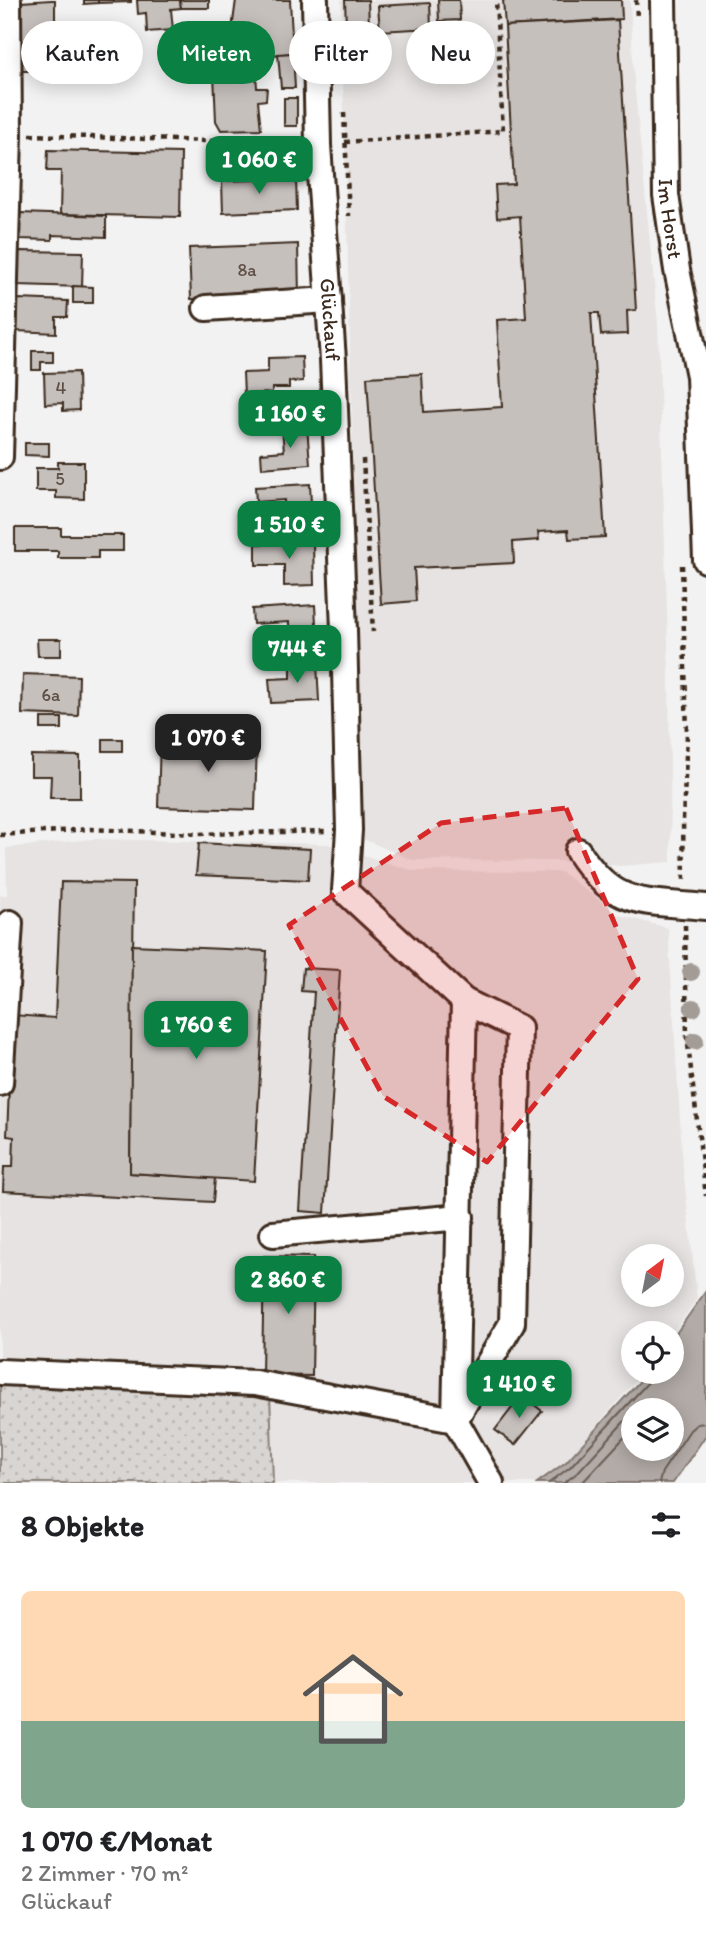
<!DOCTYPE html>
<html lang="de">
<head>
<meta charset="utf-8">
<style>
  body { margin:0; font-family:Itim,sans-serif; background:#f6f6f6; color:#202124; height:100vh; display:flex; flex-direction:column; font-size:26px; white-space:nowrap }
  * { box-sizing:border-box; margin:0 }
  p { font-size:23px; color:#757577 }
  .icon { flex:none; width:38px; height:38px; fill:none; stroke:currentColor; stroke-width:2; stroke-linecap:round; stroke-linejoin:round }
  .map { position:relative; height:1483px; overflow:hidden }
  .details { display:flex; flex-direction:column; background:#fff; flex:1 }
  .details>* { flex:none }
  .hud { position:absolute; left:21px; top:21px; width:665px; height:63px; display:flex; gap:14px }
  .needle { width:46px; rotate:32deg }
  .buttons { position:absolute; left:621px; top:1244px; display:grid; gap:14px }
  .buttons a { display:grid; place-items:center; width:63px; height:63px; border-radius:50%; background:#fff; box-shadow:0 4px 18px #0003; font-size:35px }
  .price { position:absolute; translate:-50% -60px; padding:0 16px; border-radius:14px; background:#0b8043; color:#fff; font-size:23px; line-height:46px; filter:drop-shadow(0 2px 4px #0008) }
  .price::after { content:''; position:absolute; left:50%; top:42px; width:21px; height:16px; margin-left:-10px; background:inherit; clip-path:polygon(0 0,100% 0,50% 100%) }
  .price.current { background:#222; color:#fff }
  ul { padding:0; list-style:none }
  li { display:grid; align-content:center; gap:14px; height:371px; padding:0 21px }
  li span { display:grid; place-items:center; height:217px; border-radius:10px; color:#555 }
  li>.icon { margin-inline-start:auto }
  span .icon { width:126px; height:126px; fill:#fffc; stroke-width:1 }
  li b { font-size:30px }
  h2 { display:flex; justify-content:space-between; align-items:center; height:84px; padding:0 21px; font-size:30px }
  .tag { padding:0 24px; border-radius:32px; background:#fff; box-shadow:0 4px 18px #0003; font-size:24px; line-height:63px }
  .tag.current { background:#0b8043; color:#fff }
  .map>svg:first-child { display:block }
  .built { fill:#e6e3e2; fill-rule:evenodd }
  .park { fill:url(#park-dots); stroke:#8a8078; stroke-width:2 }
  .water { fill:#b2aba7; stroke:#827770; stroke-width:2; fill-rule:evenodd }
  .lines { fill:none; stroke-linecap:round; stroke-linejoin:round }
  .shore { stroke:#6b5e55; stroke-width:2 }
  .building { fill:#c6c0bd; stroke:#3b2a1e; stroke-width:2 }
  .minor-casing { stroke:#3b2a1e; stroke-width:30 }
  .path { stroke:#3b2a1e; stroke-width:4.5; stroke-dasharray:5 5; stroke-linecap:butt }
  .minor { stroke:#fff; stroke-width:24 }
  .tree { fill:#a39c96 }
  .marked { fill:#d62828; fill-opacity:0.2; stroke:#d62828; stroke-width:5; stroke-dasharray:14 9; stroke-linejoin:round }
  .labels { text-anchor:middle; stroke-width:5; stroke-linejoin:round; paint-order:stroke }
  .number-label { font-size:18px; fill:#5e5046 }
  .street-label { font-size:21px; fill:#3b2a1e; stroke:#fff }
</style>
</head>
<body>
<div class="map">
<svg width="706" height="1483" viewBox="0 0 706 1483">
  <defs>
    <pattern id="park-dots" width="8" height="8" patternUnits="userSpaceOnUse" patternTransform="scale(1.75)"><rect width="8" height="8" fill="#d8d5d2"/><path d="M2 2h.1M6 6h.1" fill="none" stroke="#bab7b4" stroke-width="1.8" stroke-linecap="round"/></pattern>
  </defs>
  <rect width="100%" height="100%" fill="#f3f2f2"/>
  <filter id="ink" filterUnits="userSpaceOnUse"><feTurbulence type="fractalNoise" baseFrequency=".0143" numOctaves="2"/><feDisplacementMap in="SourceGraphic" scale="14" xChannelSelector="R" yChannelSelector="G"/><feConvolveMatrix kernelMatrix="1 2 1 2 8 2 1 2 1" color-interpolation-filters="sRGB"/></filter>
  <g filter="url(#ink)">
    <!-- built -->
    <g class="built">
      <path d="M341,0H630L634,80L658,324L669,675L671,862L620,866L560,861L412,860L363,839Z"/>
      <path d="M92,839L328,844L414,871L561,872L619,915L668,928L683,1167L697,1299L672,1334H634V1372H643L565,1462L536,1483H273L269,1393L0,1380V895H7L6,848ZM634,1256H672V1295H634Z"/>
    </g>
    <!-- park -->
    <path class="park" d="M0,1380L270,1393L273,1483H0Z"/>
    <!-- water -->
    <path class="water" d="M706,1291V1435L673,1483H537L566,1462L648,1372H672V1339ZM634,1410H672V1449H634Z"/>
    <g class="lines">
      <!-- shore -->
      <g class="shore">
        <path d="M549,1483L570,1467L651,1379L653,1372"/>
        <path d="M564,1483L577,1473L634,1411"/>
        <path d="M582,1483L634,1427"/>
        <path d="M659,1483L662,1472L690,1430L697,1424L706,1423"/>
      </g>
    </g>
    <!-- building -->
    <g class="building">
      <path d="M51,0H55V52H75L76,81H53V71H22L21,2Z"/>
      <path d="M84,0H98V3L84,4Z"/>
      <path d="M98,0H131V2L98,3Z"/>
      <path d="M137,0H180L181,8L171,9L173,30L147,32L146,13L138,14Z"/>
      <path d="M180,0H209V8H181Z"/>
      <path d="M236,0H290L293,53L228,59Z"/>
      <path d="M345,0H368L369,25L346,26Z"/>
      <path d="M438,0H459L460,20L439,21Z"/>
      <path d="M503,0H621L622,19L505,26Z"/>
      <path d="M430,3L431,28L380,31L378,6Z"/>
      <path d="M618,20L636,310L627,311L628,334L601,335L599,313H591L605,537L569,539L568,530L538,532L539,540L513,542L514,563L414,568L416,601L381,604L367,377L422,374L424,412L502,407L497,320L526,318L520,216L497,218L495,185L514,184L505,26Z"/>
      <path d="M293,53L295,88H281L278,54Z"/>
      <path d="M255,57L257,88H267L266,100L258,101L261,129L221,130L216,121L214,74H234L233,59Z"/>
      <rect x="284" y="98" width="13" height="28"/>
      <path d="M48,150L181,153L180,217L60,214L61,171H47Z"/>
      <path d="M296,179L297,210L223,213L222,181Z"/>
      <path d="M20,213L106,216V237L52,235V240L19,239Z"/>
      <path d="M298,244L299,296L191,299L189,248Z"/>
      <path d="M19,251L83,252L82,287L18,285Z"/>
      <path d="M73,286L93,287V303H73Z"/>
      <path d="M18,299L68,301L67,317H56V333L17,331Z"/>
      <path d="M32,351H53V362H41V370H32Z"/>
      <path d="M302,357L303,381L289,382V388H272V393L244,394L243,373L268,372V358Z"/>
      <path d="M78,372L79,410L63,411V403L45,404L44,373Z"/>
      <path d="M307,426L310,464L262,468L261,453L284,451L282,428Z"/>
      <path d="M25,443H49V456L25,455Z"/>
      <path d="M58,462H84V499L56,498V491H36V468H58Z"/>
      <path d="M310,484L312,523L285,525L284,500L256,502L255,487Z"/>
      <path d="M15,528H61V535H123V551H98V558H58V551H15Z"/>
      <path d="M313,543L314,585L284,586V565H256V544Z"/>
      <path d="M315,605L317,642L290,643L289,622L253,624L252,609Z"/>
      <path d="M37,639H61V656H38Z"/>
      <path d="M317,663L319,701L271,703L269,679L291,678V664Z"/>
      <path d="M23,674L79,676L78,716L22,714Z"/>
      <rect x="41" y="718" width="21" height="11"/>
      <path d="M160,738L257,740L255,810L158,807Z"/>
      <rect x="103" y="739" width="19" height="12"/>
      <path d="M31,755L80,756V798H50L51,776H31Z"/>
      <path d="M199,843L310,849L308,880L196,875Z"/>
      <path d="M61,882L134,883L130,1173L215,1178L213,1202L3,1191L4,1167H13L14,1137L7,1136L12,1015L55,1018Z"/>
      <path d="M132,945L267,951L254,1181L130,1173Z"/>
      <path d="M303,968L340,970L325,1213L300,1211L314,992L301,991Z"/>
      <path d="M264,1256L314,1257L312,1376L262,1375Z"/>
      <path d="M522,1395L542,1411L515,1445L495,1430Z"/>
    </g>
    <g class="lines">
      <!-- minor casing -->
      <g class="minor-casing">
        <g id="minor">
          <path id="s1" d="M315,0L318,145L333,360L344,630L349,830L345,891L464,1001L519,1028L512,1323L455,1420"/>
          <path id="s2" d="M663,0L666,195L677,270L699,376L706,560"/>
          <path d="M206,308L329,300"/>
          <path d="M0,457L9,135L8,0"/>
          <path d="M578,851C616,910 644,900 706,907"/>
          <path d="M464,1001L455,1420L491,1483"/>
          <path d="M0,1083L10,923"/>
          <path d="M273,1234L461,1217"/>
          <path d="M0,1372L255,1383L455,1420"/>
        </g>
      </g>
      <!-- path -->
      <g class="path">
        <path d="M636,0L637,17"/>
        <path d="M344,113L349,216"/>
        <path d="M30,135L295,144"/>
        <path d="M345,142L503,131L496,0"/>
        <path d="M363,459L373,632"/>
        <path d="M682,565L687,734L683,820L684,882"/>
        <path d="M0,835L90,829L198,834L328,831"/>
        <path d="M685,925L687,1036L706,1196"/>
      </g>
      <!-- minor -->
      <use href="#minor" class="minor"/>
    </g>
    <!-- trees -->
    <g class="tree">
      <circle cx="691" cy="972" r="9"/>
      <circle cx="693" cy="1008" r="9"/>
      <circle cx="695" cy="1041" r="9"/>
    </g>
  </g>
  <!-- marked area -->
  <path class="marked" d="M566,808L638,979L487,1162L383,1096L289,925L441,823Z"/>
  <g class="labels">
    <!-- number labels -->
    <g class="number-label">
      <text x="247" y="276">8a</text>
      <text x="61" y="394">4</text>
      <text x="60" y="485">5</text>
      <text x="51" y="701">6a</text>
    </g>
    <!-- street labels -->
    <g class="street-label">
      <text dy="7" stroke="none"><textPath href="#s2" startOffset="219">Im Horst</textPath></text>
      <text dy="7" stroke="none"><textPath href="#s1" startOffset="320">Glückauf</textPath></text>
    </g>
  </g>
</svg>
<div class="buttons">
<a><svg class="needle" viewBox="-14 -14 28 28"><path d="M0-13l5 13h-10z" fill="#e53935"/><path d="M0 13l5-13h-10z" fill="#757577"/></svg></a>
<a><svg class="icon" aria-label="locate" viewBox="0 0 24 24"><circle cx="12" cy="12" r="6"/><path d="M12 2v4M12 18v4M2 12h4M18 12h4"/></svg></a>
<a><svg class="icon" aria-label="layers" viewBox="0 0 24 24"><path d="M12 4l9 5-9 5-9-5zM3 14l9 5 9-5"/></svg></a>
</div>
<b class="price" style="left:259px;top:196px">1 060 €</b>
<b class="price" style="left:290px;top:450px">1 160 €</b>
<b class="price" style="left:289px;top:561px">1 510 €</b>
<b class="price" style="left:297px;top:685px">744 €</b>
<b class="price current" style="left:208px;top:774px">1 070 €</b>
<b class="price" style="left:196px;top:1061px">1 760 €</b>
<b class="price" style="left:288px;top:1316px">2 860 €</b>
<b class="price" style="left:519px;top:1420px">1 410 €</b>
<div class="hud">
<a class="tag">Kaufen</a>
<a class="tag current">Mieten</a>
<a class="tag">Filter</a>
<a class="tag">Neu</a>
</div>
</div>
<section class="details">
<h2>8 Objekte<svg class="icon" aria-label="filters" viewBox="0 0 24 24"><path d="M4 7h16M4 17h16"/><circle cx="9" cy="7" r="2"/><circle cx="15" cy="17" r="2"/></svg></h2>
<ul>
<li><span style="background:linear-gradient(#ffd9b3 60%,#7fa58c 0)"><svg class="icon" aria-label="home" viewBox="0 0 24 24"><path d="M3 11l9-7 9 7M6 9v11h12V9"/></svg></span><div><b>1 070 €/Monat</b><p>2 Zimmer · 70 m²</p><p>Glückauf</p></div></li>
</ul>
</section>
</body>
</html>
